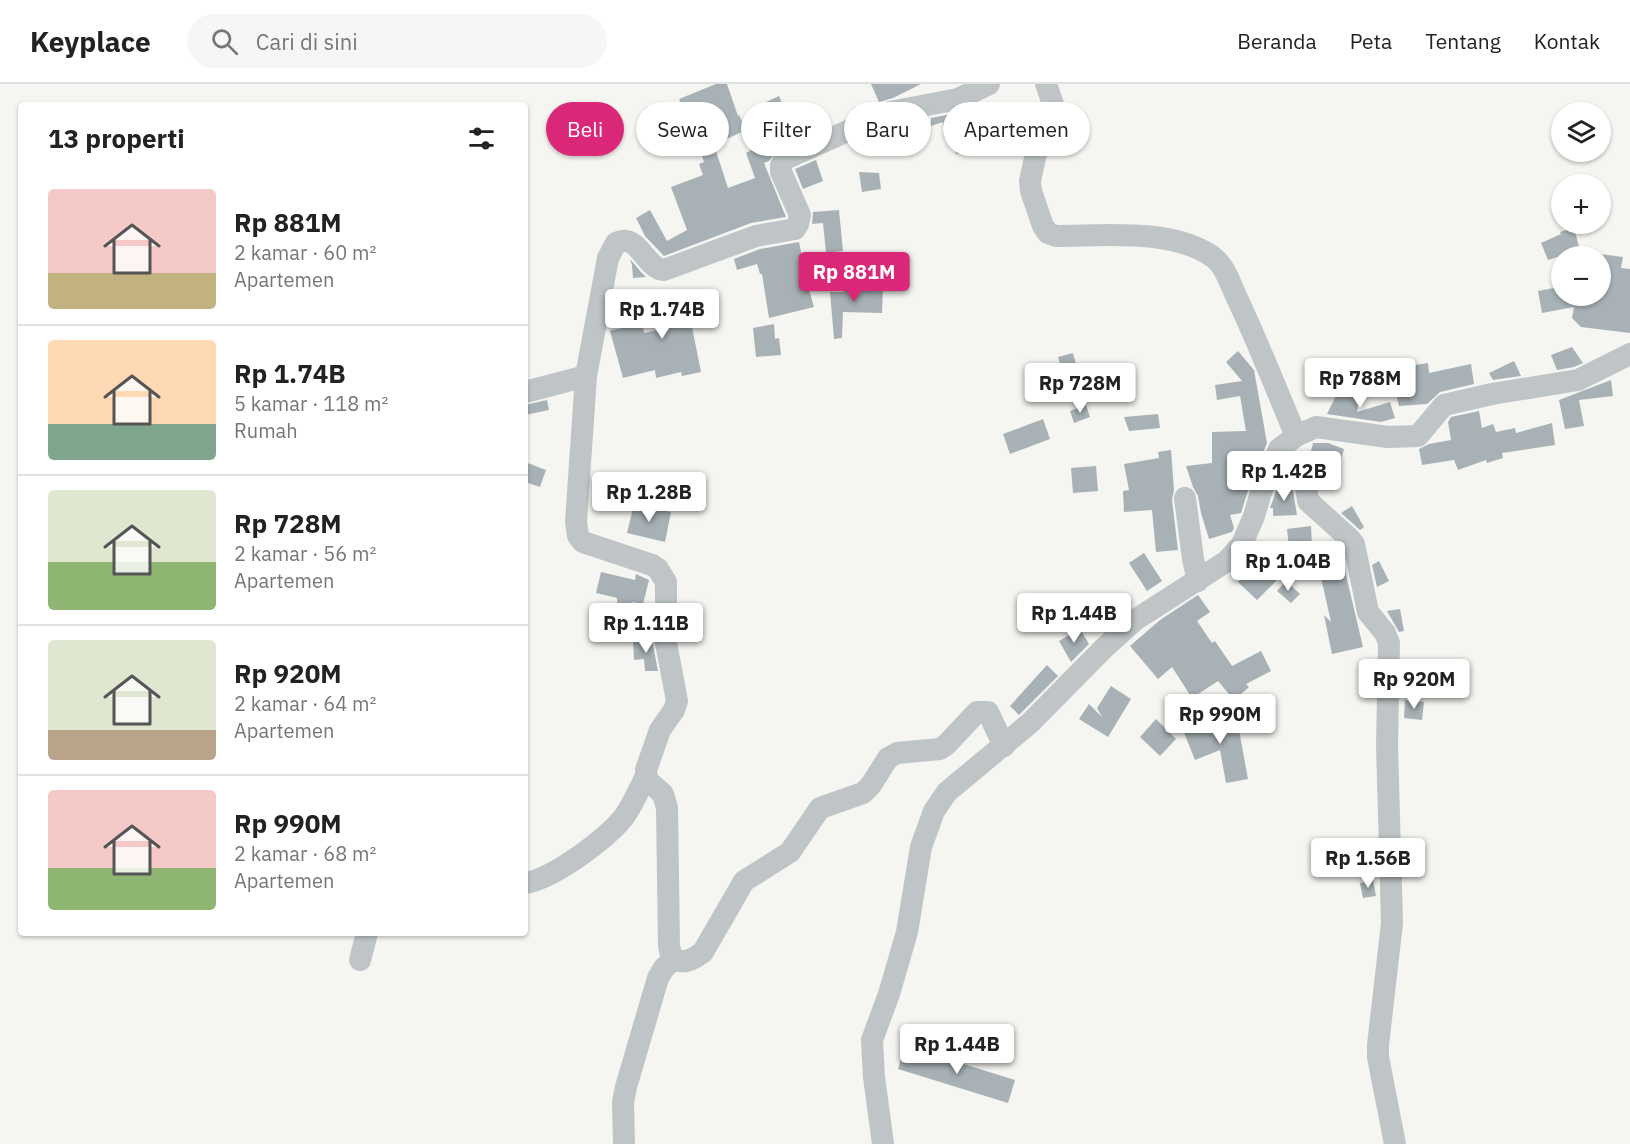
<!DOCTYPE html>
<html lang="id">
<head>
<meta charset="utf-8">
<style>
  body { margin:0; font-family:"IBM Plex Sans",sans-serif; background:#f6f6f6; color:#222; height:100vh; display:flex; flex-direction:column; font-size:22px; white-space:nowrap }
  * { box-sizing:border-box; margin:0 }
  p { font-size:20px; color:#767676 }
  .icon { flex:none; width:33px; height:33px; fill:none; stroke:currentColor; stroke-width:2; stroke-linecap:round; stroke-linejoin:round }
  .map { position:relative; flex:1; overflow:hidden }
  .side { position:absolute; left:18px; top:18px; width:510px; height:834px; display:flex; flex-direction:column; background:#fff; border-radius:6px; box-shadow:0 2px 4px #0004 }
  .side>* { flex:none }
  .top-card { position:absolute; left:546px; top:18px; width:570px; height:54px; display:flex; gap:12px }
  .fabs { position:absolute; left:1551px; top:18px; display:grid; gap:12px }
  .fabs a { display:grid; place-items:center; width:60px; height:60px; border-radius:50%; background:#fff; box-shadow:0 2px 4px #0004; font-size:30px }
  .price { position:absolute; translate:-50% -51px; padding:0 14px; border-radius:6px; background:#fff; color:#222; font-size:20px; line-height:39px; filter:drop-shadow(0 2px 3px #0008) }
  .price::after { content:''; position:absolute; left:50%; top:36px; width:18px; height:14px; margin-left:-9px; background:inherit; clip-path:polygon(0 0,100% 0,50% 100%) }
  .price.current { background:#db2777; color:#fff }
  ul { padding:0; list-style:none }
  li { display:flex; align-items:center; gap:18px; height:150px; padding:0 30px }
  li+li { border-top:2px solid #e0e0e0 }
  li span { display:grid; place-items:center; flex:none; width:168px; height:120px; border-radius:6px; color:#555 }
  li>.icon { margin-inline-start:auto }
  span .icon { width:72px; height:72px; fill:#fffc; stroke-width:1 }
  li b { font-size:26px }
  h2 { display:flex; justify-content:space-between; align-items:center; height:72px; padding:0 30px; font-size:26px }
  .tag { padding:0 21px; border-radius:27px; background:#fff; box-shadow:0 2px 4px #0004; font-size:21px; line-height:54px }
  .tag.current { background:#db2777; color:#fff }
  header { display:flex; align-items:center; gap:36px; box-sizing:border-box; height:84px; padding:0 30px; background:#fff; border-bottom:2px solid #e0e0e0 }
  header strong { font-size:28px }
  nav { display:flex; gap:33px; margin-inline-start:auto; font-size:21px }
  .search { width:420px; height:54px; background:#f6f6f6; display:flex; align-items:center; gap:15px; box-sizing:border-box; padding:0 21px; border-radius:33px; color:#767676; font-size:22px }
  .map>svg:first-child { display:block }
  .building { fill:#a8b2b6 }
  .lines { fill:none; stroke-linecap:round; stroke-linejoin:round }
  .minor { stroke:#bfc5c7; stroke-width:22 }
</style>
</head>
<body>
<header>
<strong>Keyplace</strong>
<div class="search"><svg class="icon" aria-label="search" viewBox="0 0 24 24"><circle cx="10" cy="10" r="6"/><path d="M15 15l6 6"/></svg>Cari di sini</div>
<nav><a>Beranda</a><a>Peta</a><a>Tentang</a><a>Kontak</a></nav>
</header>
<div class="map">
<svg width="1630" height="1060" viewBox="0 0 1630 1060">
  <rect width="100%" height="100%" fill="#f5f5f1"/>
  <!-- building -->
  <g class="building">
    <path d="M716,0H727L738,32L739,31L746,46L714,61L728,104L755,94L746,69L781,50L777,38L783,36L794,56L779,63L769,77L764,79L786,133L751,139L664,172L645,152L636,134L650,126L667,157L687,146L671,103L703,91L699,80L704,78L687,27L685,28L679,15Z"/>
    <path d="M871,0H921L893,14L879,18Z"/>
    <path d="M779,12L788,33L776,38L766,18Z"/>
    <path d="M975,22L981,50L973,71L956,70L952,55L944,54L943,38L931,42V34L961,28Z"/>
    <path d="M816,76L823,97L803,105L795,85Z"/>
    <path d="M859,88L879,89L881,105L862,108Z"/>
    <path d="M839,126L843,167L826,169L823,139L812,140L813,128Z"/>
    <path d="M1574,144L1580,166L1548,176L1541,159L1561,150L1560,148Z"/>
    <path d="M799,158L803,177H801L814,223L769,234L762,190H760L757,180L737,186L734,175L760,165Z"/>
    <path d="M1600,170L1623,173L1621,184L1630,185V249L1581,243L1572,234L1574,223L1542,229L1538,207L1559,203L1561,212H1600Z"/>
    <path d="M630,175L641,188L646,193L633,194L632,181Z"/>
    <path d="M844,197L861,198V203L883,204L882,229L843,228L842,254L834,255L830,208H844Z"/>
    <path d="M704,206L712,231L693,236L694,243H692L701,288L682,292L681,288L656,294L655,286L623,294L610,247L630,242L627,218L639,216L644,249L677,242L670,211Z"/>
    <path d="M774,240L775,255L779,254L781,271L756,273L753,244Z"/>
    <path d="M1572,263L1583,279L1574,283L1557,286L1551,271Z"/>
    <path d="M1238,267L1254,286L1267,359L1250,400L1241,429L1230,431L1234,444L1232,448L1209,455L1201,429L1198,412L1193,403L1186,382L1212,379V348L1246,347L1240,312L1217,316L1215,301L1242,297L1226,278Z"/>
    <path d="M1073,269L1080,294L1065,298L1058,273Z"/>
    <path d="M1514,277L1521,292L1493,296L1489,289Z"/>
    <path d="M1428,279L1429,289L1471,280L1474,300L1440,308L1427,320L1399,322L1390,285Z"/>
    <path d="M1611,296L1613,312L1579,316L1584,342L1565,345L1559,316Z"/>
    <path d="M1339,306L1359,316L1357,328L1390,318L1395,334L1381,338L1327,330Z"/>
    <path d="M547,316L549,326L525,331V321Z"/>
    <path d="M1086,321L1090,333L1074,339L1070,327Z"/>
    <path d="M1479,327L1482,344L1493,340L1496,348L1515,344L1516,349L1552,339L1555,361L1502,369L1503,374L1487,379L1486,376L1458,386L1454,376L1422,381L1419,365L1429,360L1451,356L1448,338L1451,333Z"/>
    <path d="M1158,330L1160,344L1129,347L1124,333Z"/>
    <path d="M1043,335L1050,355L1010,370L1003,350Z"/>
    <path d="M1313,359H1328L1344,365L1340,379L1324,373L1323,394L1319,392L1317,382L1310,371Z"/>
    <path d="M1171,366L1174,406L1172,416L1178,466L1156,468L1152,426L1124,428L1123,407L1129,406L1124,380L1159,374L1158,368Z"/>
    <path d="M525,378L546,386L540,403L525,398Z"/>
    <path d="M1096,382L1098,407L1073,409L1071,384Z"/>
    <path d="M1292,401L1297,431L1273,432V424H1270L1278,402Z"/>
    <path d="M634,420L671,428L665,458L627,449Z"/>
    <path d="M1352,422L1364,443L1360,446L1341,429Z"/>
    <path d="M1311,442L1312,462L1289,464L1287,445Z"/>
    <path d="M1144,469L1162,497L1147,507L1129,479Z"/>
    <path d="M1342,474L1363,563L1332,570L1324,531L1331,538L1318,480Z"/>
    <path d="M1379,477L1389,497L1377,503L1372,481Z"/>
    <path d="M1254,482L1260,488L1264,484L1277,496L1257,516L1238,498Z"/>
    <path d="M601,488L635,496L636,490L649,496L643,520L632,518L633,556L619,557L617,514L596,509Z"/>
    <path d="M1286,497L1300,510L1291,519L1277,507Z"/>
    <path d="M1198,511L1210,528L1197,537L1212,559L1215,557L1232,582L1261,567L1271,587L1246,600L1249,603L1234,616L1218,597L1192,614L1172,583L1158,595L1130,562L1160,536Z"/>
    <path d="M1400,525L1404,547L1399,548L1387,527Z"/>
    <path d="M1080,545L1089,560L1071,578L1059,557Z"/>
    <path d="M633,556H652L658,587H645L644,575L634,576Z"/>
    <path d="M1422,575L1426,593L1405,598L1402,580Z"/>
    <path d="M1047,581L1058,592L1019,631L1010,622Z"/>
    <path d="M1111,602L1131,615L1108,653L1079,635L1089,620L1102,633L1097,624Z"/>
    <path d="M1405,616L1424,618L1422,636L1404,634Z"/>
    <path d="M1236,630L1248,695L1226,699L1220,666L1195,676L1183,646L1210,635Z"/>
    <path d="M1156,635L1176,655L1160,672L1140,653Z"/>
    <path d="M1373,796L1376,812L1363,814L1360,799Z"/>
    <path d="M905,962L1015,996L1008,1019L898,985Z"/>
  </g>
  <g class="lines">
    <!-- minor -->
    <g class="minor">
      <path d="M989,0L958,15L890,28L785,75L781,81V88L800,131L798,140L795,145L756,152L664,186C644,184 639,148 616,159L608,174L586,292L576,438L578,452L583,458L652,481L658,485L666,498V559L677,617L674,626L660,646L646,686L647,696L663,710L667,724L669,862C672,884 689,879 703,868L744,797L790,768L820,724L863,709L871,701L888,674L897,669L940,665L947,660L977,628H988L1004,662"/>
      <path d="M1046,0L1055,26L1040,51L1030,97L1031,107L1043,142L1048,149L1056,152C1104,152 1172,144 1213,173C1225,182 1230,199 1236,212C1258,258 1276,305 1296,352"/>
      <path d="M525,308L586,292"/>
      <path d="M1275,379L1301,381L1304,384L1308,417L1350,455L1354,460L1368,528L1385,549L1389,559L1387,661L1392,839L1378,961V973L1395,1060"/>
      <path d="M1185,414L1193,475L1198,497"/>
      <path d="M525,799C553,795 606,755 624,733C633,720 639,706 646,692"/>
      <path d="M360,876L367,849"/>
      <path d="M624,1060L623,1018L626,1003L658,894L664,884L674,875"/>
      <path d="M883,1060L874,993L872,956L889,910L907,848L921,763L934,727L947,708L1030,639L1104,564L1135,536L1227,477L1242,460L1254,432L1262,405L1279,365L1296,352L1316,343L1388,353L1418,352L1444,321L1492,310L1578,296L1630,270"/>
    </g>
  </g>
</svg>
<div class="fabs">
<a><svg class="icon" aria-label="layers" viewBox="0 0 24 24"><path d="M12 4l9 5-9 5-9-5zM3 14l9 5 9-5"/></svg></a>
<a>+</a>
<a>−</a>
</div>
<b class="price current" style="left:854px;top:219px">Rp 881M</b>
<b class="price" style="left:662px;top:256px">Rp 1.74B</b>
<b class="price" style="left:1360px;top:325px">Rp 788M</b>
<b class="price" style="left:1080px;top:330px">Rp 728M</b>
<b class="price" style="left:1284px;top:418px">Rp 1.42B</b>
<b class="price" style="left:649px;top:439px">Rp 1.28B</b>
<b class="price" style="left:1288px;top:508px">Rp 1.04B</b>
<b class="price" style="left:1074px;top:560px">Rp 1.44B</b>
<b class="price" style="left:646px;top:570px">Rp 1.11B</b>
<b class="price" style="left:1414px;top:626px">Rp 920M</b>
<b class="price" style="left:1220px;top:661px">Rp 990M</b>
<b class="price" style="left:1368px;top:805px">Rp 1.56B</b>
<b class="price" style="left:957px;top:991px">Rp 1.44B</b>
<div class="top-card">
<a class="tag current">Beli</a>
<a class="tag">Sewa</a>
<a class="tag">Filter</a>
<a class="tag">Baru</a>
<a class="tag">Apartemen</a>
</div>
<section class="side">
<h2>13 properti<svg class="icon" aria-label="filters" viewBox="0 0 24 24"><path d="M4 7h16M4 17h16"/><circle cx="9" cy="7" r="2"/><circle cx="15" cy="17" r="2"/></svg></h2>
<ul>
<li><span style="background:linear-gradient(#f6c9c9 70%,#c2b280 0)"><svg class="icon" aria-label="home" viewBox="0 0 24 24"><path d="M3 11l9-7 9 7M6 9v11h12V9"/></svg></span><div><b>Rp 881M</b><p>2 kamar · 60 m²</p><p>Apartemen</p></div></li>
<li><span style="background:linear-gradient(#ffd9b3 70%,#7fa58c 0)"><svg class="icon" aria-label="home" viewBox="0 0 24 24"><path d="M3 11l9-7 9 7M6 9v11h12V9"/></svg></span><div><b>Rp 1.74B</b><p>5 kamar · 118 m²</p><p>Rumah</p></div></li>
<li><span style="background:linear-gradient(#dfe7d0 60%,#8fb573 0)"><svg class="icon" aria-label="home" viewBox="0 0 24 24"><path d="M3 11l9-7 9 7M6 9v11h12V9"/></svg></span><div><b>Rp 728M</b><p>2 kamar · 56 m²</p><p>Apartemen</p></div></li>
<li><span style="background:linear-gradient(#dfe7d0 75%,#b9a48a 0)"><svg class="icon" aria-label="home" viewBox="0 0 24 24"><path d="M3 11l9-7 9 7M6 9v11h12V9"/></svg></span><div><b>Rp 920M</b><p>2 kamar · 64 m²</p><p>Apartemen</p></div></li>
<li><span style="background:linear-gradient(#f6c9c9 65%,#8fb573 0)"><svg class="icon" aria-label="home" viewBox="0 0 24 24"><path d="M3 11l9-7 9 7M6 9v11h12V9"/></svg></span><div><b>Rp 990M</b><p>2 kamar · 68 m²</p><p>Apartemen</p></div></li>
</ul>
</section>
</div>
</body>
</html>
